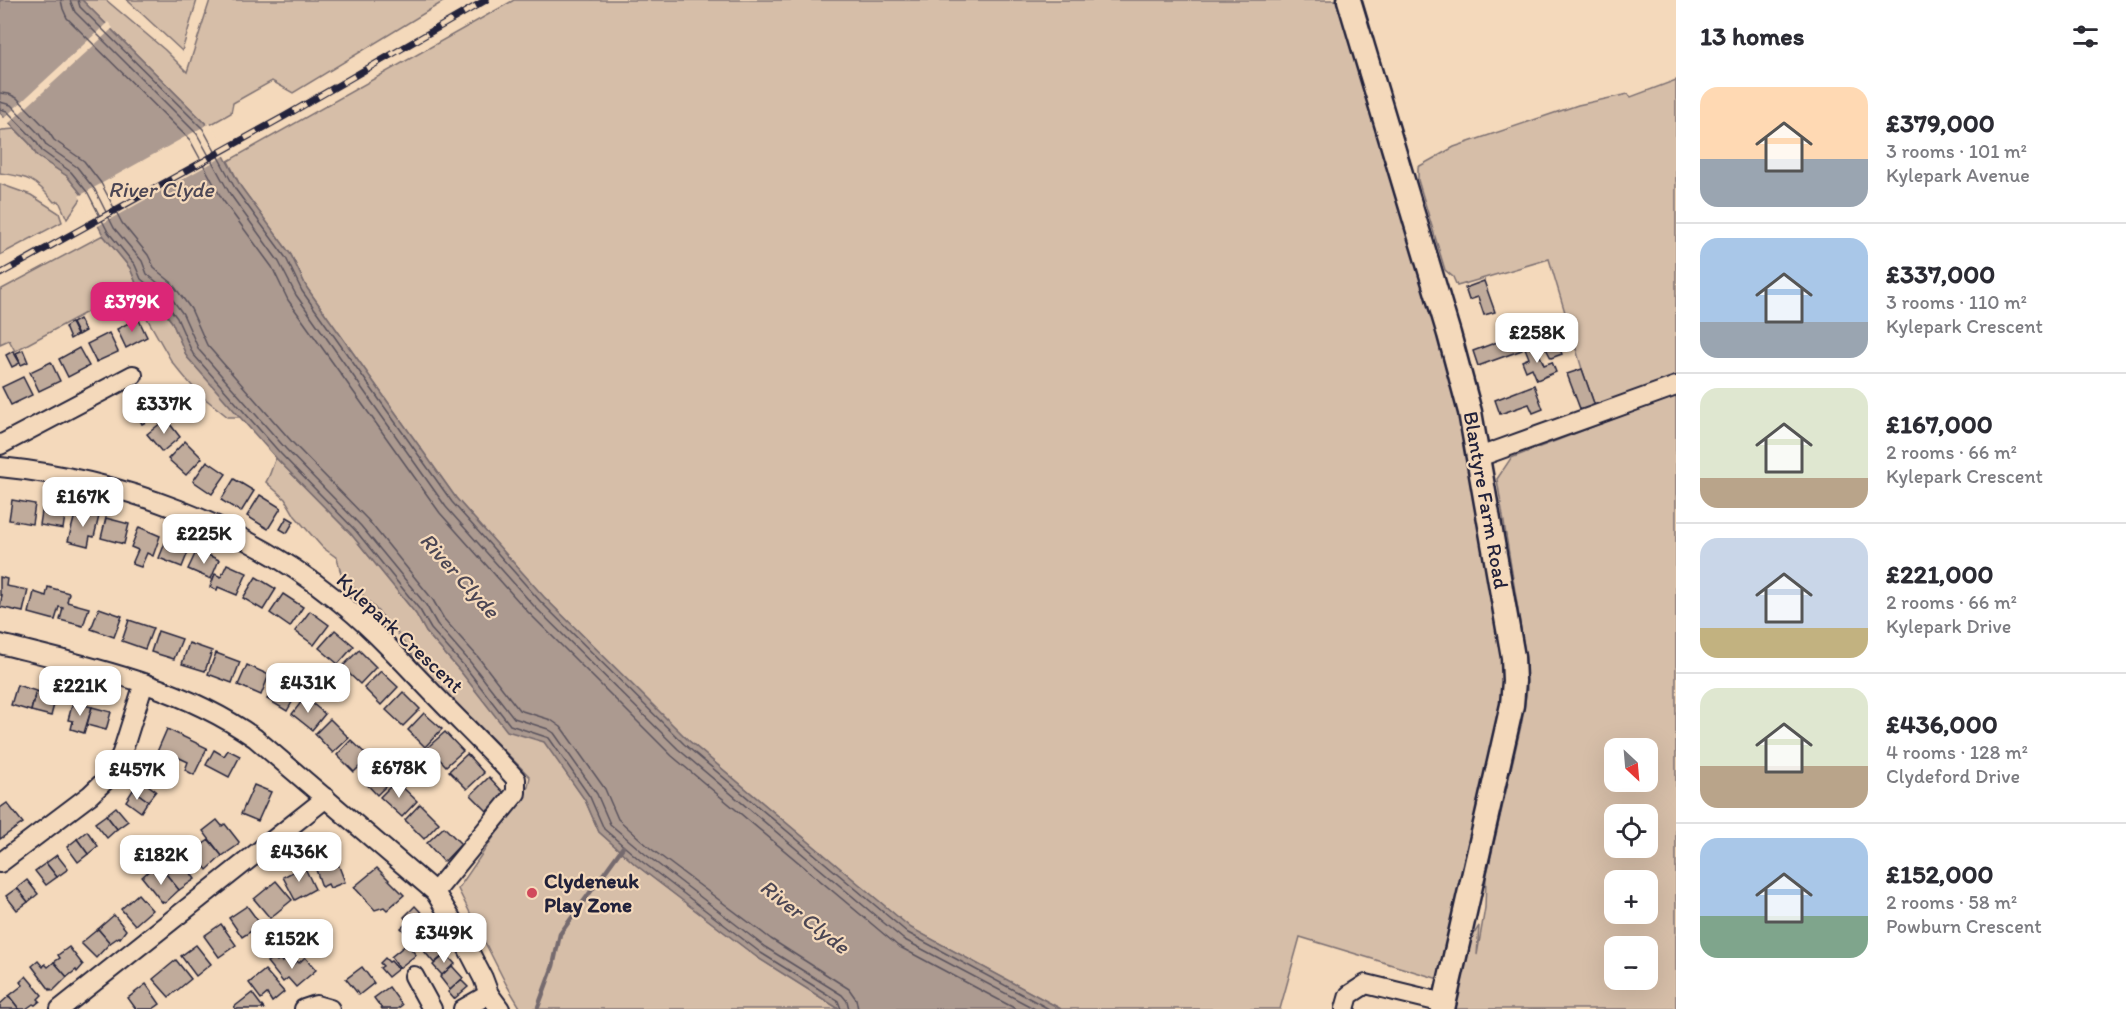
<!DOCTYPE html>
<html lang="en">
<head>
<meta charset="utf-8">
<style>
  body { margin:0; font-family:Itim,sans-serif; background:#f2f2f3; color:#2b2b33; height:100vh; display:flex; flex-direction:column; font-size:22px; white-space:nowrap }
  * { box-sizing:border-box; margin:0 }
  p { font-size:20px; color:#7c7c81 }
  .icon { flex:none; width:33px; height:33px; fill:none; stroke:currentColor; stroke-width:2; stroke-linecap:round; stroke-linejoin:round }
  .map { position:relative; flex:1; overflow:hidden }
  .side { display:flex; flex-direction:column; background:#fff; width:450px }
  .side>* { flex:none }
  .needle { width:39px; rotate:154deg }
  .controls { position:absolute; left:1604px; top:738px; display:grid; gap:12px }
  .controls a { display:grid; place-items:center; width:54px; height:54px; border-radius:12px; background:#fff; box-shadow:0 6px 24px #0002; font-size:30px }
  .price { position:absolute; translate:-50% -51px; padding:0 14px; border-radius:12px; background:#fff; color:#222; font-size:20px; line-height:39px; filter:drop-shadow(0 2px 3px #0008) }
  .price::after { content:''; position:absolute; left:50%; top:36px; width:18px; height:14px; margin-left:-9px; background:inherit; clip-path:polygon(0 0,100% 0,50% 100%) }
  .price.selected { background:#db2777; color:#fff }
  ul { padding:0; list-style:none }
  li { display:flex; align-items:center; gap:18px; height:150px; padding:0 24px }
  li+li { border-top:2px solid #e1e1e2 }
  li span { display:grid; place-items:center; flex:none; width:168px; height:120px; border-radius:18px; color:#555 }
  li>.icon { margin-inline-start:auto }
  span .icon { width:72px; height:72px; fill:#fffc; stroke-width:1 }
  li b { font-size:26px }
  h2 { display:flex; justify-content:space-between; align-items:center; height:72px; padding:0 24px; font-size:26px }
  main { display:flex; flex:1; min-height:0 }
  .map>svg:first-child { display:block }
  .green { fill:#d6bea8; stroke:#7c7072; stroke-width:1.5; fill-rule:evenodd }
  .water { fill:#ac9a90; stroke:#756a6e; stroke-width:1.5 }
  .pier { fill:#f4d9bb }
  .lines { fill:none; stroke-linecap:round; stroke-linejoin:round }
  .shore { stroke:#59525d; stroke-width:1.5 }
  .stream { stroke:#756a6e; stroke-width:4.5 }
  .building { fill:#c0ab9b; stroke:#22223b; stroke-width:1.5 }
  .minor-casing { stroke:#22223b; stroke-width:22 }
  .major-casing { stroke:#22223b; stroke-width:27 }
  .minor { stroke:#f4d9bb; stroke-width:18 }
  .major { stroke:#f4d9bb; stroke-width:22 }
  .rail-casing { stroke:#22223b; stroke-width:7 }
  .rail { stroke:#f4d9bb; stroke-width:4.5; stroke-dasharray:14; stroke-linecap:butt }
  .poi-dot { fill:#d1495b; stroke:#f4d9bb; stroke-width:2 }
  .labels { text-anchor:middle; stroke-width:4.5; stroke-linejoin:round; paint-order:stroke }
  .street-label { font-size:21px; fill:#22223b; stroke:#f4d9bb }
  .poi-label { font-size:21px; font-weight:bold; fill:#22223b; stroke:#f4d9bb; text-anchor:start }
  .water-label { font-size:22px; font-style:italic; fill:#4b4654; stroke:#f4d9bb }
</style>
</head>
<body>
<main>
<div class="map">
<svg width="1676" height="1009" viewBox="0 0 1676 1009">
  <rect width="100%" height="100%" fill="#f4d9bb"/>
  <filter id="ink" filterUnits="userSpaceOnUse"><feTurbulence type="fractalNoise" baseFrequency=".0167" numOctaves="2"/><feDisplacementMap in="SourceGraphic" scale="12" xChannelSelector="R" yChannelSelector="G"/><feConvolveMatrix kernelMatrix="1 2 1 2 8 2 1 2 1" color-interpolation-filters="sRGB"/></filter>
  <g filter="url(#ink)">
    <!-- green -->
    <g class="green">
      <path d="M82,0H106L165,50L187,72L210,0H446L293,93L272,81L233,103L231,113L208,126Z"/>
      <path d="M127,0H197L182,51Z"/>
      <path d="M514,0H1340L1410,232L1466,436L1506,680L1442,980L1300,937L1280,1009H1061L911,928L688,740L544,597L456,498L307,288L291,255L241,187L228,161Z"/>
      <path d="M1676,80V380L1596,409L1582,369L1549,259L1457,286L1453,277L1445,270L1418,180V167L1454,147L1578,105L1628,94L1631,97Z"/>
      <path d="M15,129L30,144L37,156L67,176L83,196L67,219L59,201L54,202C35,179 29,177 0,173V132L2,130Z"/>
      <path d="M0,184L31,195L59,213L62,222L0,255Z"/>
      <path d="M103,235L130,268L136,283L154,298L172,322L187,357L242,417H228L198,393L172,362L144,313L130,319L126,310L107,320L98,306L15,351L9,340L0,344V290Z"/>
      <path d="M1676,395V1009H1454L1472,937L1479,926L1477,955L1485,908L1486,878L1522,721L1527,689L1526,660L1497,479L1511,458ZM1614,748H1647V782H1614ZM1614,814H1647V848H1614ZM1614,880H1647V914H1614ZM1614,946H1647V980H1614Z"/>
      <path d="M276,458L351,534L416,614L426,632L461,672L507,730L544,741L585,800L599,832L636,865L758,958L839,1009H521L506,984L458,889L528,787L530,777L473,719L434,687L396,631L360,592L342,578L337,558L322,547L295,516L285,499L266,482C271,474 272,466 276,458Z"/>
    </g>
    <!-- water -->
    <path class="water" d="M0,0H82L208,126L241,187L291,255L307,288L456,498L544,597L688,740L911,928L1061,1009H839L758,958L636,865L599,832L585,800L544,742L507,731L461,672L426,632L416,614L351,534L276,458L187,357L172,322L154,298L136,283L130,268L103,235L83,196L67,176L37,156L30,144L0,113Z"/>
    <!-- pier -->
    <g class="pier">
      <path d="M108,22L113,28L7,125L2,120Z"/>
      <path d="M210,123L228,154L96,227L79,196Z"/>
    </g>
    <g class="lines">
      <!-- shore -->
      <g class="shore">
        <path d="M61,0L63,9L67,18L190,140L222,199L272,267L288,300L440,513L528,612L672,756L898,946L1016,1009"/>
        <path d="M70,0L75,12L197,134L230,194L279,262L296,295L446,507L534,606L678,749L903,939L1035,1009"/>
        <path d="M78,0L80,7L203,129L236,190L286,258L302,291L452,502L540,601L684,744L908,933L1049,1009"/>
        <path d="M0,93L9,94L17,98L46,128L54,140L84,161L101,183L122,223L148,255L155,269L171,282L191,309L207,345L293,443L368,520L433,600L444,619L478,657L519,710L551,720L561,727L605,789L618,819L650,848L771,939L849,989L856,999L858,1009"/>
        <path d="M0,102L11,105L39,134L47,146L77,167L95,190L114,228L142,261L147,274L164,288L183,314L199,350L286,449L361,526L426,605L437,624L471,663L514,718L548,729L554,733L597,794L610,824L645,854L765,947L842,995L847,1001L849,1009"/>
        <path d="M0,109L7,111L35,140L42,151L71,172L88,193L108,232L135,265L141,279L159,294L177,318L193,354L281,454L356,531L420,610L431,629L466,668L510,725L549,738L590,797L604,829L640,860L761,953L838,1001L841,1009"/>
      </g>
      <!-- stream -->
      <path class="stream" d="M538,1007L553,966L560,934L623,847"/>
    </g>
    <!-- building -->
    <g class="building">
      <path d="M1484,281L1495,312L1484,315L1478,297L1469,300L1465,288Z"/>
      <path d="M138,318L147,337L126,348L117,329Z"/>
      <path d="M79,319L85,331L78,335L72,323Z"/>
      <path d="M71,323L77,335L70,339L65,327Z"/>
      <path d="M1549,325L1562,354L1551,358L1537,331Z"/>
      <path d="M109,333L118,352L96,362L87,344Z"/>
      <path d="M1516,335L1522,350L1478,366L1473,351Z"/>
      <path d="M1535,344L1544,365L1552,362L1556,372L1537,380L1532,368L1526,371L1522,361L1529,358L1525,348Z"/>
      <path d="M79,348L89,366L68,377L59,359Z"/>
      <path d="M23,350L28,362L21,365L16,353Z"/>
      <path d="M13,351L20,363L12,367L6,355Z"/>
      <path d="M51,362L60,381L39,391L30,372Z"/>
      <path d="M1582,369L1596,409L1582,414L1567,374Z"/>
      <path d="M23,377L32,395L11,405L2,387Z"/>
      <path d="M1534,385L1543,409L1533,413L1529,404L1500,414L1495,400Z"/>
      <path d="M152,391L164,413L142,424L131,403Z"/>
      <path d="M166,419L180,437L162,452L147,434Z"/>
      <path d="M185,441L202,458L186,475L168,459Z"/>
      <path d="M207,461L226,474L212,494L193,481Z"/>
      <path d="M234,479L254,491L241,512L221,500Z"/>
      <path d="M260,495L281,508L268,529L247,516Z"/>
      <path d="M12,500L35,504L32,524L9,520Z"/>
      <path d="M43,505L66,509L63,529L40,525Z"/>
      <path d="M76,511L99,516L94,537L90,536L88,546L68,541Z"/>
      <path d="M287,517L294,521L287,533L280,529Z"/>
      <path d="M106,518L129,524L124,544L101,538Z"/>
      <path d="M139,527L160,536L153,556L147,553L141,567L132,564L138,550L131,547Z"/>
      <path d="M167,538L190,547L182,567L159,558Z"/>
      <path d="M197,550L219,560L211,579L188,569Z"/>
      <path d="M227,564L247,573L237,595L218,587L217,590L210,587L215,574L221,577Z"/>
      <path d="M0,577L7,579L6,586L28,590L23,612L0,607L2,595H0Z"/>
      <path d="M256,577L276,589L263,610L243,598Z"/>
      <path d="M48,587L69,593L67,602L89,608L83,626L60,620L63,608L59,607L55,620L29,613L34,592L46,596Z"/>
      <path d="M283,594L303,607L290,627L270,613Z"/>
      <path d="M99,608L122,616L114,637L91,629Z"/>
      <path d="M310,611L329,625L314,645L295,631Z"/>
      <path d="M129,620L153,628L145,649L122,641Z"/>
      <path d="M335,630L354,646L338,664L319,648Z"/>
      <path d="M158,631L182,639L174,659L151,652Z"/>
      <path d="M189,643L212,651L205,671L182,664Z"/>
      <path d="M359,650L376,667L360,684L342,667Z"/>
      <path d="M216,653L240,662L232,683L208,674Z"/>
      <path d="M247,665L269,675L261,695L238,685Z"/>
      <path d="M381,671L398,687L381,705L364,688Z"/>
      <path d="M279,678L299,690L287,711L267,699Z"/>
      <path d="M17,685L36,691L31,711L11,705Z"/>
      <path d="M36,691L56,697L51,716L31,711Z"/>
      <path d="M403,692L420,709L403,726L386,710Z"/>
      <path d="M305,697L325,714L312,730L292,714Z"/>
      <path d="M73,702L92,707L84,733L71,729L73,721L68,720Z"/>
      <path d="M92,707L111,712L106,730L87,725Z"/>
      <path d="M424,713L442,729L425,747L408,730Z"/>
      <path d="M330,719L349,738L333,753L315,734Z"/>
      <path d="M167,729L207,748L194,775L185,770L188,762L167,752L163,757L158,754L157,752Z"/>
      <path d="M445,732L463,751L446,766L428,747Z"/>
      <path d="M351,740L369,757L354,772L337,755Z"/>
      <path d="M214,750L224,756L228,750L240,756L229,777L206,765Z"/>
      <path d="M467,754L484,773L467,789L449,771Z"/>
      <path d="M375,760L393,779L377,795L359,776Z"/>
      <path d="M489,777L505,794L487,811L471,795Z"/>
      <path d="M141,780L156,791L148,801L133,790Z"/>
      <path d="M396,781L417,801L402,817L380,797Z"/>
      <path d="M254,785L271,792L258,821L241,814Z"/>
      <path d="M133,790L148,801L141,812L126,801Z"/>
      <path d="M7,803L23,823L0,839V808Z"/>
      <path d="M420,804L439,823L424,839L405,820Z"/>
      <path d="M116,807L128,821L117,829L106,815Z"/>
      <path d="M106,815L117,829L107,838L95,823Z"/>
      <path d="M217,820L222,826L225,824L239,842L238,845L222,856L203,831Z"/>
      <path d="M444,827L461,844L444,862L427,843Z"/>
      <path d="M87,831L98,846L88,854L77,839Z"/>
      <path d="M77,839L88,854L78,862L67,847Z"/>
      <path d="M209,840L222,856L207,870L191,850L201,842L203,844Z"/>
      <path d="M57,855L68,869L57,877L46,863Z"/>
      <path d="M335,856L345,882L330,888L328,884L322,887L314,864Z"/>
      <path d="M180,858L195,879L179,890L166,874L172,869L170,867Z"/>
      <path d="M46,863L57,877L46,885L35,871Z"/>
      <path d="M304,866L315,889L295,900L283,877Z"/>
      <path d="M377,868L404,895L387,910L384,907L375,910L354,887Z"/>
      <path d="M151,869L161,878L166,874L179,890L165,903L162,902L142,877Z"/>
      <path d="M27,880L38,894L28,902L17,888Z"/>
      <path d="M276,881L292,900L270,918L254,899Z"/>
      <path d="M17,888L28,902L17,910L6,896Z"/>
      <path d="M138,894L152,910L135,925L121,909Z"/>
      <path d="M247,906L261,925L242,937L229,918Z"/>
      <path d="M415,906L431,923L418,934L413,929L407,934L401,928L408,922L404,917Z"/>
      <path d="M114,915L126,930L120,938L119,937L110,943L98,929Z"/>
      <path d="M431,923L429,926L439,937L427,949L416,936Z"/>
      <path d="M221,924L236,945L219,957L204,936Z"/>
      <path d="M98,929L110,943L96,958L81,943Z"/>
      <path d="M438,939L449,951L434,963L424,951Z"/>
      <path d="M407,944L416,955L399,968L391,957Z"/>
      <path d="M196,945L211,964L196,976L181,956Z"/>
      <path d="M69,947L83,965L77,972L76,970L67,977L54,962L60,958L58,955Z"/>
      <path d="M446,954L455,964L442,975L433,965Z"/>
      <path d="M274,957L277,961L280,959L282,962L285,959L291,966L297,961L299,963L305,957L316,970L296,987L288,978L283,982L267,962Z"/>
      <path d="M385,958L389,962L391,961L398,969L388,977L380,968L383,966L380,963Z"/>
      <path d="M176,960L191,979L169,997L153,979Z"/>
      <path d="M38,961L43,967L45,964L48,967L54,962L67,977L53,991L51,989L50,990L32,966Z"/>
      <path d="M452,966L463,978L450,990L440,977Z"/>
      <path d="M362,967L374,983L359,995L346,979Z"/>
      <path d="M265,970L284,992L272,1002L267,994L261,999L249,983Z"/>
      <path d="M26,976L42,995L38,999L40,1001L35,1005L33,1004L26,1009H19L9,996L23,985L20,982Z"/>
      <path d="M461,980L468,987L454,999L448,992Z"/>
      <path d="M146,984L160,1004L153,1009H136L128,998Z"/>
      <path d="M389,987L402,1005L397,1009H382L374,998Z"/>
      <path d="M252,993L264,1009H236L234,1007Z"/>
      <path d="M9,996L19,1009H0V1004Z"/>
    </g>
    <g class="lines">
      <!-- minor casing -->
      <g class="minor-casing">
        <g id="minor">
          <path d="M0,445L133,375"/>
          <path d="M1479,457L1676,386"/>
          <path d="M0,467C120,479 243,524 337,600C369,625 397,656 425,685C455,717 487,747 516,779V793L435,892"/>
          <path d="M0,644C88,666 180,685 255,738L435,892L457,928L483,978L489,994L500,1009"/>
          <path d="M0,863L90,795L112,774L122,753L144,683"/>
          <path d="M414,976L432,1009"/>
          <path d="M60,1009L326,798"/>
          <path d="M304,1009L316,1005L330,1009"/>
          <path d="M463,1009L489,994"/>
          <path d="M1345,1009L1349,995L1366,984L1444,1003"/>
        </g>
      </g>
      <!-- major casing -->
      <g class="major-casing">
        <path id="major" d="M1349,0L1449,334L1470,412L1513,657L1514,681L1512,705L1443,1009"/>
      </g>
      <!-- minor -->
      <use href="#minor" class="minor"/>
      <!-- major -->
      <use href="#major" class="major"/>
      <!-- rail casing -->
      <g class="rail-casing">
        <path id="rail" d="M0,274L285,116L486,0"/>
      </g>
      <!-- rail -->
      <use href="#rail" class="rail"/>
    </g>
  </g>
  <!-- markers -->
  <circle class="poi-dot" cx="532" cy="893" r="6"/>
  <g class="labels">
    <!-- street labels -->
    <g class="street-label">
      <text transform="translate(1486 500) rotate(80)" y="7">Blantyre Farm Road</text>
      <text transform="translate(400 633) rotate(43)" y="7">Kylepark Crescent</text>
    </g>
    <!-- poi labels -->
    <g class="poi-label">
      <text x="544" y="888">Clydeneuk<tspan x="544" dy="24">Play Zone</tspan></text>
    </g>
    <!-- water labels -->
    <g class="water-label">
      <text x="161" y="197">River Clyde</text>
      <text transform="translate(460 575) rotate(48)" y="8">River Clyde</text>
      <text transform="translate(805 916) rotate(38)" y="8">River Clyde</text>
    </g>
  </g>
</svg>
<div class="controls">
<a><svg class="needle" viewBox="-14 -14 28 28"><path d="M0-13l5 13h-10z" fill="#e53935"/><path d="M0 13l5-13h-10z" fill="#7c7c81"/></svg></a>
<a><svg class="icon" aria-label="locate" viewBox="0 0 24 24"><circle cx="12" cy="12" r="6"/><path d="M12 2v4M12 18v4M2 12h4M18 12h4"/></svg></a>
<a>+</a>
<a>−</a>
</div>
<b class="price selected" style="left:132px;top:333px">£379K</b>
<b class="price" style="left:1537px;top:364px">£258K</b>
<b class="price" style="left:164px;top:435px">£337K</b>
<b class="price" style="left:83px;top:528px">£167K</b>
<b class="price" style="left:204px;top:565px">£225K</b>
<b class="price" style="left:308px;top:714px">£431K</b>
<b class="price" style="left:80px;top:717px">£221K</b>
<b class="price" style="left:399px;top:799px">£678K</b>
<b class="price" style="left:137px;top:801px">£457K</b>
<b class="price" style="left:299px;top:883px">£436K</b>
<b class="price" style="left:161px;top:886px">£182K</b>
<b class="price" style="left:444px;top:964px">£349K</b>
<b class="price" style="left:292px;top:970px">£152K</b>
</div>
<section class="side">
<h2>13 homes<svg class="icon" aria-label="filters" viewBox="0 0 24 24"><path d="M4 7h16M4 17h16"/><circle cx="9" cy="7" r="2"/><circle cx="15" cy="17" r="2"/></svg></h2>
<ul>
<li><span style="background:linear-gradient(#ffd9b3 60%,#9aa5b1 0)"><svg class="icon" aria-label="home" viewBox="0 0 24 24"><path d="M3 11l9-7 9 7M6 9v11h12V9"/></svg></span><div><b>£379,000</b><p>3 rooms · 101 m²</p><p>Kylepark Avenue</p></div></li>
<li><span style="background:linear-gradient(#a9c7e8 70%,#9aa5b1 0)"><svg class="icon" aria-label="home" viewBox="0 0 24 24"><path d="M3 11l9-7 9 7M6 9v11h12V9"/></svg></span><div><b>£337,000</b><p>3 rooms · 110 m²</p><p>Kylepark Crescent</p></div></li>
<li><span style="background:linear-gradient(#dfe7d0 75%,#b9a48a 0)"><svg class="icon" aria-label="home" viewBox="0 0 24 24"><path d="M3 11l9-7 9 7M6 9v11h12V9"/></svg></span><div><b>£167,000</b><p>2 rooms · 66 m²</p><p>Kylepark Crescent</p></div></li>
<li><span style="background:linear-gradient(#c9d6e8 75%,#c2b280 0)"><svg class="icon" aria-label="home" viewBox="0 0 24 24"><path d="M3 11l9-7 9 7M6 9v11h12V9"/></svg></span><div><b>£221,000</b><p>2 rooms · 66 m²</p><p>Kylepark Drive</p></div></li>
<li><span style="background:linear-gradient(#dfe7d0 65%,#b9a48a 0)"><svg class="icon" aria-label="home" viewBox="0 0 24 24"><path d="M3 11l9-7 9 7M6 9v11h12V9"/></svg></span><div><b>£436,000</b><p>4 rooms · 128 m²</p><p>Clydeford Drive</p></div></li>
<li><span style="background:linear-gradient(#a9c7e8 65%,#7fa58c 0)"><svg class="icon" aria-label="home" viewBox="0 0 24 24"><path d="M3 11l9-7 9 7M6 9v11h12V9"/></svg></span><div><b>£152,000</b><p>2 rooms · 58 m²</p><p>Powburn Crescent</p></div></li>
</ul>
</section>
</main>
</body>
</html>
